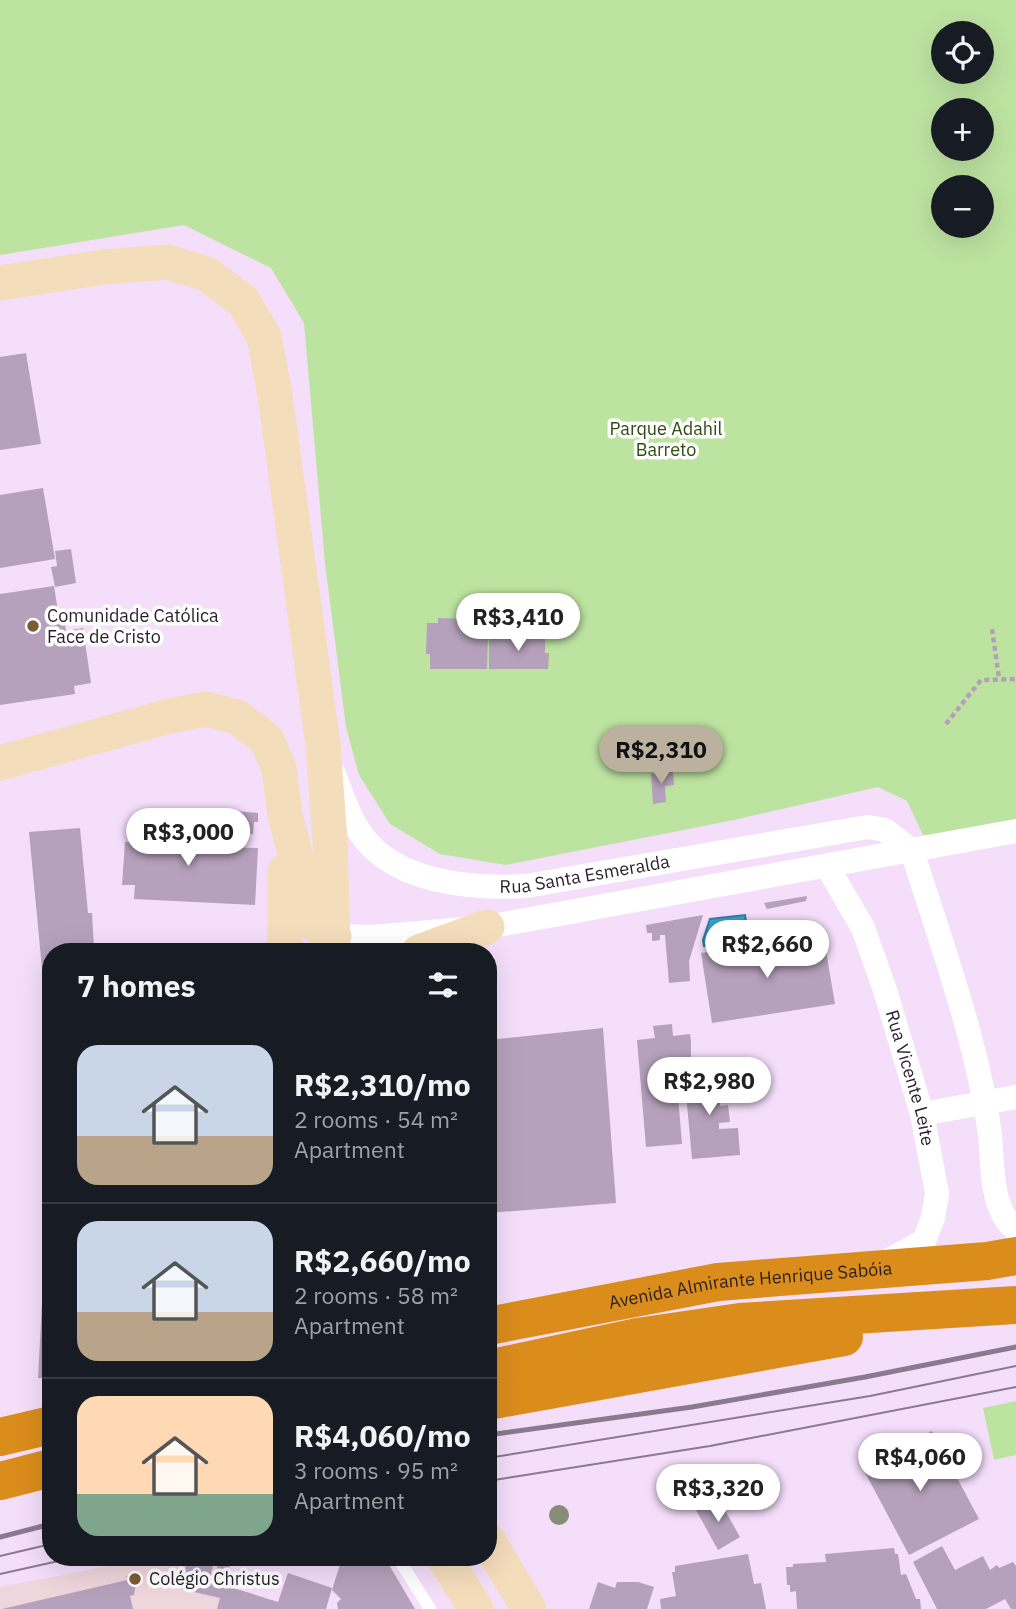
<!DOCTYPE html>
<html lang="en">
<head>
<meta charset="utf-8">
<style>
  body { margin:0; font-family:"IBM Plex Sans",sans-serif; background:#20242c; color:#f1f3f6; height:100vh; display:flex; flex-direction:column; font-size:26px; white-space:nowrap }
  * { box-sizing:border-box; margin:0 }
  p { font-size:23px; color:#9ea1a6 }
  .icon { flex:none; width:38px; height:38px; fill:none; stroke:currentColor; stroke-width:2; stroke-linecap:round; stroke-linejoin:round }
  .map { position:relative; flex:1; overflow:hidden }
  .side { position:absolute; left:42px; top:943px; width:455px; height:623px; display:flex; flex-direction:column; background:#171b24; border-radius:28px; box-shadow:0 7px 28px #0002 }
  .side>* { flex:none }
  .fabs { position:absolute; left:931px; top:21px; display:grid; gap:14px }
  .fabs a { display:grid; place-items:center; width:63px; height:63px; border-radius:50%; background:#171b24; box-shadow:0 7px 28px #0002; font-size:35px }
  .price { position:absolute; translate:-50% -60px; padding:0 16px; border-radius:24px; background:#fff; color:#222; font-size:23px; line-height:46px; filter:drop-shadow(0 2px 4px #0008) }
  .price::after { content:''; position:absolute; left:50%; top:42px; width:21px; height:16px; margin-left:-10px; background:inherit; clip-path:polygon(0 0,100% 0,50% 100%) }
  .price.selected { background:#bcb09e; color:#111 }
  ul { padding:0; list-style:none }
  li { display:flex; align-items:center; gap:21px; height:175px; padding:0 35px }
  li+li { border-top:2px solid #363941 }
  li span { display:grid; place-items:center; flex:none; width:196px; height:140px; border-radius:21px; color:#555 }
  li>.icon { margin-inline-start:auto }
  span .icon { width:84px; height:84px; fill:#fffc; stroke-width:1 }
  li b { font-size:30px }
  h2 { display:flex; justify-content:space-between; align-items:center; height:84px; padding:0 35px; font-size:30px }
  .map>svg:first-child { display:block }
  .education { fill:#efd5dc }
  .green { fill:#bde3a1; fill-rule:evenodd }
  .water { fill:#38abdd; stroke:#3381a7; stroke-width:2 }
  .building { fill:#b5a1bb }
  .lines { fill:none; stroke-linecap:round; stroke-linejoin:round }
  .path { stroke:#b2a1b7; stroke-width:4.5; stroke-dasharray:5 3.5; stroke-linecap:butt }
  .lane { stroke:#fff; stroke-width:12 }
  .street { stroke:#fff; stroke-width:24 }
  .secondary { stroke:#f4ddbb; stroke-width:35 }
  .highway { stroke:#db8d1c; stroke-width:38 }
  .tram { stroke:#897a8d; stroke-width:2 }
  .rail { stroke:#897a8d; stroke-width:5 }
  .tree { fill:#878d79 }
  .poi-dot { fill:#7b5d32; stroke:#fff; stroke-width:2.5 }
  .labels { text-anchor:middle; stroke-width:7; stroke-linejoin:round; paint-order:stroke }
  .park-label { font-size:18px; fill:#2d4b0f; stroke:#fff }
  .poi-label { font-size:18px; fill:#271f29; stroke:#fff; text-anchor:start }
  .street-label { font-size:18px; fill:#271f29; stroke:#fff }
</style>
</head>
<body>
<div class="map">
<svg width="1016" height="1609" viewBox="0 0 1016 1609">
  <rect width="100%" height="100%" fill="#f4defa"/>
  <!-- education -->
  <path class="education" d="M150,1558H231V1571L220,1609H0V1587Z"/>
  <!-- green -->
  <g class="green">
    <path d="M0,0H1016V825L957,838L923,835L907,801L878,787L729,821L506,865L440,854L390,824L359,775L346,727L325,563L304,323L271,268L184,225L0,255ZM943,33H982V72H943ZM943,110H982V149H943ZM943,187H982V226H943Z"/>
    <path d="M1016,1401V1455L994,1460L983,1408Z"/>
  </g>
  <!-- water -->
  <path class="water" d="M745,915L748,934L717,940L716,945L704,946L703,940L710,919Z"/>
  <!-- building -->
  <g class="building">
    <path d="M26,353L41,444L0,450V357Z"/>
    <path d="M43,488L55,559L0,568V495Z"/>
    <path d="M71,549L76,583L55,587L51,567L57,566L55,551Z"/>
    <path d="M54,586L60,624H65L66,631L83,628L91,683L74,686L75,694L0,705V594Z"/>
    <path d="M438,618L473,619V623L484,627L488,638L487,669H430V654H426L427,623H438Z"/>
    <path d="M489,636H545V653H549L548,669H489Z"/>
    <path d="M673,772L674,785L665,786L666,802L653,804L651,774Z"/>
    <path d="M222,810L258,813V822H254L253,834L220,832Z"/>
    <path d="M138,822L194,824L193,846L258,848L255,905L134,899L135,885H122L125,842L137,843Z"/>
    <path d="M80,828L88,913H92L94,949L92,952H51V999L45,1000L29,832Z"/>
    <path d="M807,896L806,901L767,909L764,903Z"/>
    <path d="M703,915L689,961L690,981L669,983L665,935H660V940L652,941V933H647L646,925Z"/>
    <path d="M824,939L835,1004L712,1023L701,953L766,943L768,957L781,955L779,946Z"/>
    <path d="M42,1021H51V1083H49Z"/>
    <path d="M672,1024L673,1036L690,1034L691,1041V1060L681,1071H676L682,1144L646,1147L637,1040L655,1038L653,1026Z"/>
    <path d="M603,1028L616,1203L488,1213V1040Z"/>
    <path d="M718,1069L720,1106L728,1105L730,1122L719,1123V1129L738,1128L740,1155L692,1159L684,1072Z"/>
    <path d="M47,1210H51V1379L38,1378Z"/>
    <path d="M932,1431L979,1519L909,1555L860,1463L869,1458L872,1463Z"/>
    <path d="M718,1498L740,1537L718,1550L696,1510Z"/>
    <path d="M942,1546L955,1570L983,1556L990,1570L997,1565L999,1568L1013,1562L1016,1566V1609H1011L1005,1599L986,1609H937L913,1562Z"/>
    <path d="M894,1548L895,1554H898L901,1575L906,1574L916,1599H920L921,1609H797L796,1591L790,1592V1585H787L786,1567H793V1564L826,1562L825,1554Z"/>
    <path d="M748,1554L754,1584L761,1583L766,1609H661L660,1599L676,1596L672,1572H675V1566Z"/>
    <path d="M220,1558L231,1559L224,1585L278,1602L288,1573L332,1588L326,1609H217L220,1598L181,1589L187,1560L213,1566L211,1573L215,1574Z"/>
    <path d="M342,1558H385L415,1609H338L337,1603L341,1599L332,1590Z"/>
    <path d="M138,1574L134,1595L130,1596L133,1609H2L127,1580L126,1576Z"/>
    <path d="M598,1582L615,1588L617,1582H638L654,1587L647,1609H589Z"/>
  </g>
  <g class="lines">
    <!-- path -->
    <g class="path">
      <path d="M992,629L999,678"/>
      <path d="M946,724L981,680L1016,679"/>
    </g>
    <!-- lane -->
    <path class="lane" d="M398,1558L430,1609"/>
    <!-- street -->
    <g class="street">
      <path id="s1" d="M333,772C341,791 347,813 359,831C392,883 471,889 526,886L868,827L885,830L912,851"/>
      <path d="M912,851C941,943 977,1039 990,1135C993,1165 990,1210 1016,1230"/>
      <path id="s2" d="M827,866L863,928L885,990L922,1114L937,1193L933,1218L924,1241L884,1263"/>
      <path d="M334,936L372,937L487,927L1016,831"/>
      <path d="M922,1114L1016,1097"/>
    </g>
    <!-- secondary -->
    <g class="secondary">
      <path d="M0,283L104,267L167,262L207,274L243,301L264,337L275,395L323,745L330,840L333,952"/>
      <path d="M0,763L170,716L205,709L237,717L266,739L279,768L285,815L297,861L303,898L318,927L334,936"/>
      <path d="M285,952V871"/>
      <path d="M419,952L487,927"/>
      <path d="M488,1540L529,1609"/>
      <path d="M444,1558L476,1609"/>
    </g>
    <!-- highway -->
    <g class="highway">
      <path id="s3" d="M488,1326L718,1282L987,1261L1016,1256"/>
      <path d="M488,1369L637,1337L740,1322L1016,1305"/>
      <path d="M488,1401L844,1337"/>
      <path d="M0,1437L51,1425"/>
      <path d="M0,1481L51,1468"/>
    </g>
    <!-- tram -->
    <g class="tram">
      <path d="M488,1458L870,1396L1016,1366"/>
      <path d="M488,1481L710,1446L1016,1387"/>
      <path d="M0,1556L51,1544"/>
      <path d="M0,1574L72,1558"/>
    </g>
    <!-- rail -->
    <g class="rail">
      <path d="M488,1435L692,1407L865,1377L1016,1347"/>
      <path d="M0,1537L51,1524"/>
    </g>
  </g>
  <!-- trees -->
  <circle class="tree" cx="559" cy="1515" r="10"/>
  <!-- markers -->
  <g class="poi-dot">
    <circle cx="33" cy="626" r="7"/>
    <circle cx="135" cy="1579" r="7"/>
  </g>
  <g class="labels">
    <!-- park labels -->
    <g class="park-label">
      <text x="666" y="435">Parque Adahil<tspan x="666" dy="21">Barreto</tspan></text>
    </g>
    <!-- poi labels -->
    <g class="poi-label">
      <text x="47" y="622">Comunidade Católica<tspan x="47" dy="21">Face de Cristo</tspan></text>
      <text x="149" y="1585">Colégio Christus</text>
    </g>
    <!-- street labels -->
    <g class="street-label">
      <text dy="6" stroke="none"><textPath href="#s1" startOffset="308">Rua Santa Esmeralda</textPath></text>
      <text dy="6" stroke="none"><textPath href="#s2" startOffset="229">Rua Vicente Leite</textPath></text>
      <text dy="6" stroke="none"><textPath href="#s3" startOffset="266">Avenida Almirante Henrique Sabóia</textPath></text>
    </g>
  </g>
</svg>
<div class="fabs">
<a><svg class="icon" aria-label="locate" viewBox="0 0 24 24"><circle cx="12" cy="12" r="6"/><path d="M12 2v4M12 18v4M2 12h4M18 12h4"/></svg></a>
<a>+</a>
<a>−</a>
</div>
<b class="price" style="left:518px;top:653px">R$3,410</b>
<b class="price selected" style="left:661px;top:786px">R$2,310</b>
<b class="price" style="left:188px;top:868px">R$3,000</b>
<b class="price" style="left:767px;top:980px">R$2,660</b>
<b class="price" style="left:709px;top:1117px">R$2,980</b>
<b class="price" style="left:920px;top:1493px">R$4,060</b>
<b class="price" style="left:718px;top:1524px">R$3,320</b>
<section class="side">
<h2>7 homes<svg class="icon" aria-label="filters" viewBox="0 0 24 24"><path d="M4 7h16M4 17h16"/><circle cx="9" cy="7" r="2"/><circle cx="15" cy="17" r="2"/></svg></h2>
<ul>
<li><span style="background:linear-gradient(#c9d6e8 65%,#b9a48a 0)"><svg class="icon" aria-label="home" viewBox="0 0 24 24"><path d="M3 11l9-7 9 7M6 9v11h12V9"/></svg></span><div><b>R$2,310/mo</b><p>2 rooms · 54 m²</p><p>Apartment</p></div></li>
<li><span style="background:linear-gradient(#c9d6e8 65%,#b9a48a 0)"><svg class="icon" aria-label="home" viewBox="0 0 24 24"><path d="M3 11l9-7 9 7M6 9v11h12V9"/></svg></span><div><b>R$2,660/mo</b><p>2 rooms · 58 m²</p><p>Apartment</p></div></li>
<li><span style="background:linear-gradient(#ffd9b3 70%,#7fa58c 0)"><svg class="icon" aria-label="home" viewBox="0 0 24 24"><path d="M3 11l9-7 9 7M6 9v11h12V9"/></svg></span><div><b>R$4,060/mo</b><p>3 rooms · 95 m²</p><p>Apartment</p></div></li>
</ul>
</section>
</div>
</body>
</html>
